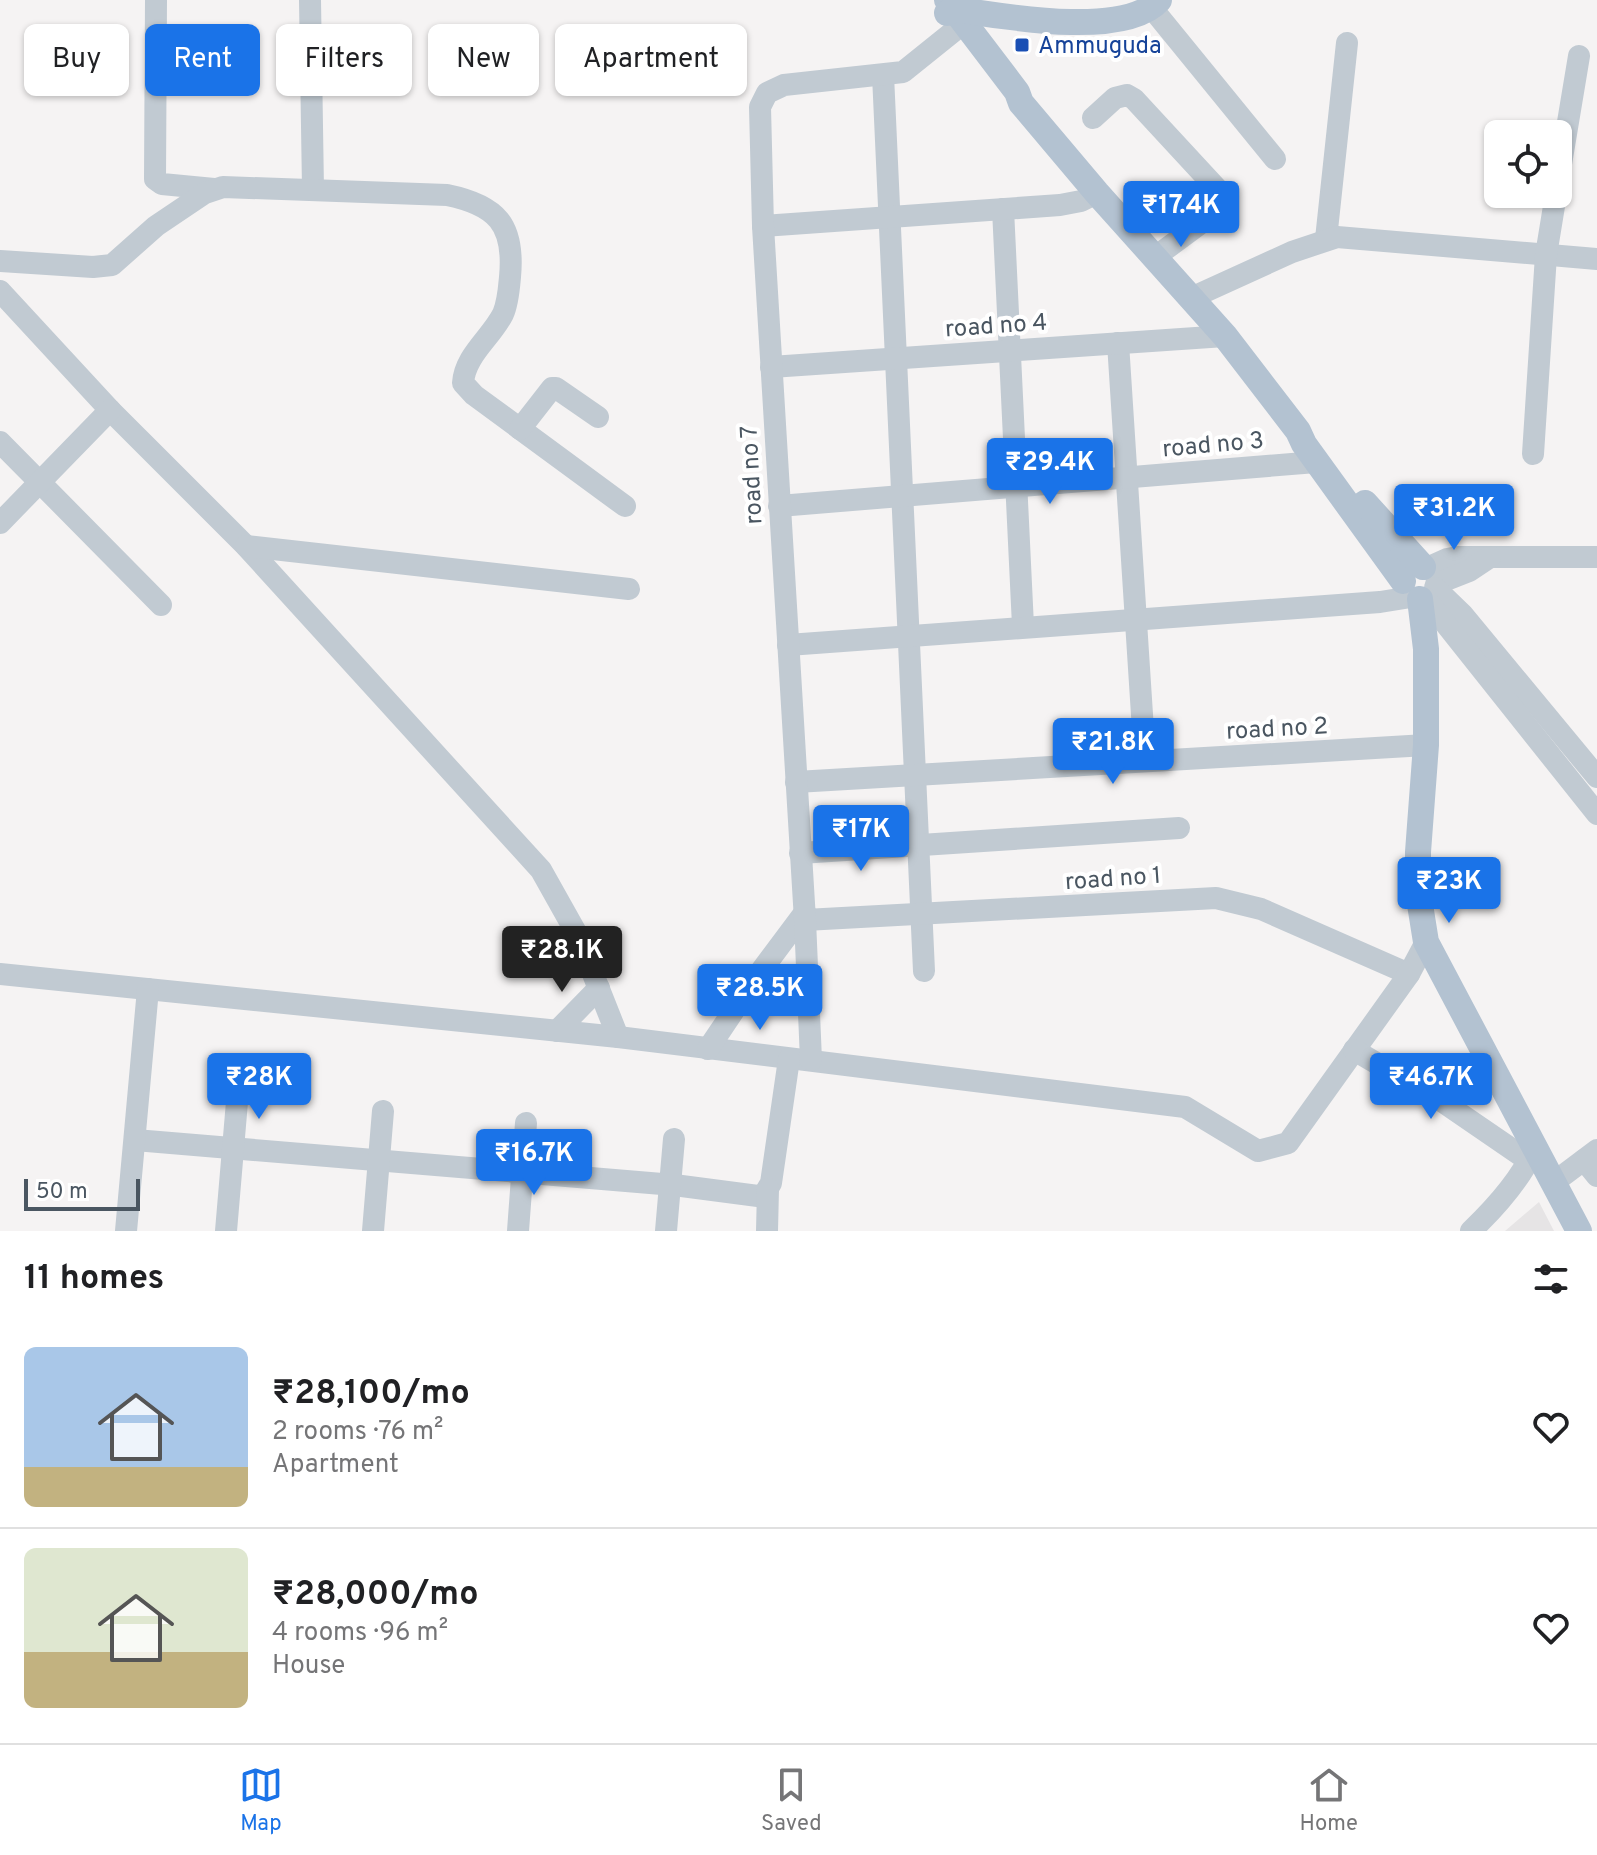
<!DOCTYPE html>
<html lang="en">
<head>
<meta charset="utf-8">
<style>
  body { margin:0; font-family:Overpass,sans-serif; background:#f2f2f2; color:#202124; height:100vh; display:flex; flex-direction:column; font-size:30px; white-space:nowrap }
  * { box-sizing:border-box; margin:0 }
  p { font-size:26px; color:#757577 }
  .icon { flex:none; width:44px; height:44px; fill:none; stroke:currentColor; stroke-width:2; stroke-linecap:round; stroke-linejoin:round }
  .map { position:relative; height:1231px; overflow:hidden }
  .side { display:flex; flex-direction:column; background:#fff; flex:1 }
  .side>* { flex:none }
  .guide { position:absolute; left:24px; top:24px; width:800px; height:72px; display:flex; gap:16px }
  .tools { position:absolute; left:1484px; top:120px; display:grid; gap:16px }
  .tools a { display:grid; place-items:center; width:88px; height:88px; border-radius:12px; background:#fff; box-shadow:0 2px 6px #0004; font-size:40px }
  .scale { position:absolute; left:24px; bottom:20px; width:116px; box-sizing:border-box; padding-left:8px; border:4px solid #4a5661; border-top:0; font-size:22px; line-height:28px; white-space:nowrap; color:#4a5661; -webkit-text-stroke:6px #fff; paint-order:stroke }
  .price { position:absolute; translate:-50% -68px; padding:0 18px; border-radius:8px; background:#1a73e8; color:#fff; font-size:26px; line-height:52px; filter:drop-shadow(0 2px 4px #0008) }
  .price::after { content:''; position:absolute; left:50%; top:48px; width:24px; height:18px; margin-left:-12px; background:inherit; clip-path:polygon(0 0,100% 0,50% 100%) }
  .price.selected { background:#222; color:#fff }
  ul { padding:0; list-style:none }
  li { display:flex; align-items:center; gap:24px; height:200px; padding:0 24px }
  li+li { border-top:2px solid #e0e0e0 }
  li span { display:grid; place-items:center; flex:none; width:224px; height:160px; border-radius:12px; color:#555 }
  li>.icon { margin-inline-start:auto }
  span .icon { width:96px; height:96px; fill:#fffc; stroke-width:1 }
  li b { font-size:34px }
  h2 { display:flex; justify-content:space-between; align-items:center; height:96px; padding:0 24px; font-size:34px }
  .tag { padding:0 28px; border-radius:12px; background:#fff; box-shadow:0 2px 6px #0004; font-size:28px; line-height:72px }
  .tag.selected { background:#1a73e8; color:#fff }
  .menu { display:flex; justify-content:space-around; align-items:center; height:112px; border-top:2px solid #e0e0e0; background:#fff; font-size:22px; color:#757577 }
  .menu a { display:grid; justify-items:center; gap:4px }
  .menu .selected { color:#1a73e8 }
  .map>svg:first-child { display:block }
  .education { fill:#e6e4e5 }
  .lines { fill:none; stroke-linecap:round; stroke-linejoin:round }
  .minor { stroke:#c1cad2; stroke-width:22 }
  .major { stroke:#b3c2d1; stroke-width:26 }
  .transit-dot { fill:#1a4fb4; stroke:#fff; stroke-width:3 }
  .labels { text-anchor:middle; stroke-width:8; stroke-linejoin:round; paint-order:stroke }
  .transit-label { font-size:24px; fill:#164399; stroke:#fff; text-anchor:start }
  .street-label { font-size:24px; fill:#4a5661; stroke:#fff }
</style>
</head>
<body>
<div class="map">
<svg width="1597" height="1231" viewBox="0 0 1597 1231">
  <rect width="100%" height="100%" fill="#f5f3f3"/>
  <!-- education -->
  <path class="education" d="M1539,1202L1554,1231H1505Z"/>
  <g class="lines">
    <!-- minor -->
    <g class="minor">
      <path d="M156,0L155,179L162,184L214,189"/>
      <path d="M310,0L313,189"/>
      <path d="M1151,7L1275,159"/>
      <path d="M883,75L924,971"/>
      <path d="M1093,118L1115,98L1127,95L1134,99L1220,192L1221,201L1216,212L1155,257"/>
      <path d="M1558,182L1579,56"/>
      <path d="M1003,209L1023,626"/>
      <path d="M763,226L1060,205L1081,201L1097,193"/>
      <path d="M1326,239L1347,43"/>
      <path d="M0,261L93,267L112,265L156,226L205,193L223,187L447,195C496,205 515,224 510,277C509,288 508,303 503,314C491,338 465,355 463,383L474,395L625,506"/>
      <path d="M0,291L110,410L246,546L541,870L578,936L618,1037"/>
      <path d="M1191,298L1292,252L1337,237L1597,259"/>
      <path d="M1118,343L1145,761"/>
      <path d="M771,367L1225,336"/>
      <path d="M520,429L552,388H556L598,417"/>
      <path d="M0,442L161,605"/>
      <path d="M1533,454L1546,255L1556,194"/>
      <path d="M779,506L1316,462"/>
      <path d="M0,523L110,410"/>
      <path d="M246,546L629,589"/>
      <path d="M1427,568L1447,559L1458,557H1597"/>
      <path d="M1436,584L1469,571L1490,557"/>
      <path d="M1435,588L1463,615L1597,777"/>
      <path d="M1425,598L1597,814"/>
      <path d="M788,645L1380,602L1411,597"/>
      <path d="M796,782L1426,745"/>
      <path d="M800,853L1179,828"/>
      <path d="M805,920L1216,898L1261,909L1409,974"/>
      <path d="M0,974L618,1037L1185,1107L1258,1151L1288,1143L1409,974L1426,942"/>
      <path d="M557,1031L599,988"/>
      <path d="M708,1049L755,979L805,912"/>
      <path d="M1354,1050L1443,1102L1529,1161"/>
      <path d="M811,1060L805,920L763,226L760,107L767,93L784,85L903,72L954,31"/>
      <path d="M135,1140L674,1185L758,1196L765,1193L771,1183L789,1059"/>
      <path d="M1584,1160L1597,1176"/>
      <path d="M1553,1183L1597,1150"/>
      <path d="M126,1231L148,989"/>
      <path d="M226,1231L238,1090"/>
      <path d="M373,1231L383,1111"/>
      <path d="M518,1231L526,1123"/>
      <path d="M666,1231L674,1139"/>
      <path d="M767,1231L768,1189"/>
      <path d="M1471,1231C1495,1208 1520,1180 1534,1150"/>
    </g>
    <!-- major -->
    <g class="major">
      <path d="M947,0L1017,92L1021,103L1097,193L1225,336L1298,431L1304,444L1403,581"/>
      <path d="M947,13L954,9C1001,16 1124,39 1159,0"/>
      <path d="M1365,503L1423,567"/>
      <path d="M1420,599L1426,649V745L1418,852V892L1426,942L1579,1231"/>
    </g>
  </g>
  <!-- markers -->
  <rect class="transit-dot" x="1014" y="37" width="16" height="16" rx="4"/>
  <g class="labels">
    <!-- transit labels -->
    <g class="transit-label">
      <text x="1038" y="53">Ammuguda</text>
    </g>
    <!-- street labels -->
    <g class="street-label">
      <text transform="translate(996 325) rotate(-4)" y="8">road no 4</text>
      <text transform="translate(1213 444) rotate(-5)" y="8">road no 3</text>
      <text transform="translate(751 475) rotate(-93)" y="8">road no 7</text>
      <text transform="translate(1277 728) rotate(-3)" y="8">road no 2</text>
      <text transform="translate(1113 878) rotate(-4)" y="8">road no 1</text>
    </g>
  </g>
</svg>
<div class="tools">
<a><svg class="icon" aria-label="locate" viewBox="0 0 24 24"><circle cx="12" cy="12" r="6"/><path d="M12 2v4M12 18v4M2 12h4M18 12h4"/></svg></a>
</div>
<div class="scale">50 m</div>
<b class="price" style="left:1181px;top:249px">₹17.4K</b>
<b class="price" style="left:1050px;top:506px">₹29.4K</b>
<b class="price" style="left:1454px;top:552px">₹31.2K</b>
<b class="price" style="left:1113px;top:786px">₹21.8K</b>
<b class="price" style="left:861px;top:873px">₹17K</b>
<b class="price" style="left:1449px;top:925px">₹23K</b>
<b class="price selected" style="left:562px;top:994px">₹28.1K</b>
<b class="price" style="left:760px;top:1032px">₹28.5K</b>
<b class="price" style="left:259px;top:1121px">₹28K</b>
<b class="price" style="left:1431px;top:1121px">₹46.7K</b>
<b class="price" style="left:534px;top:1197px">₹16.7K</b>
<div class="guide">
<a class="tag">Buy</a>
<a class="tag selected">Rent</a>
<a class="tag">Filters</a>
<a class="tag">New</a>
<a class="tag">Apartment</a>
</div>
</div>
<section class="side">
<h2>11 homes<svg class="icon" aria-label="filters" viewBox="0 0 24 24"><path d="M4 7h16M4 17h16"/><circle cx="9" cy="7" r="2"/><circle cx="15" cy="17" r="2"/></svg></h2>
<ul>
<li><span style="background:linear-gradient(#a9c7e8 75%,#c2b280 0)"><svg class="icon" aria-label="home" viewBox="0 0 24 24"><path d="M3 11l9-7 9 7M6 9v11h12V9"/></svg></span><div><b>₹28,100/mo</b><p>2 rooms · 76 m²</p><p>Apartment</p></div><svg class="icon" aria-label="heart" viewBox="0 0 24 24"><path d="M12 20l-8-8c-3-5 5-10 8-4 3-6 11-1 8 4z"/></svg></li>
<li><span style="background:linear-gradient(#dfe7d0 65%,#c2b280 0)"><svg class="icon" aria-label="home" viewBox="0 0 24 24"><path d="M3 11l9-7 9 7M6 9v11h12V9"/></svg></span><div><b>₹28,000/mo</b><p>4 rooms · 96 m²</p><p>House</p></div><svg class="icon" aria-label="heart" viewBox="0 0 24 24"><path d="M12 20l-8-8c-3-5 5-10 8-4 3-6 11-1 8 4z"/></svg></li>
</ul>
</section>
<nav class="menu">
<a class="selected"><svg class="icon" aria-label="map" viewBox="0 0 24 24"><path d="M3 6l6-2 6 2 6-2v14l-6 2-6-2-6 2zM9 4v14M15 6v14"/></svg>Map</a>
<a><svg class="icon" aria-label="saved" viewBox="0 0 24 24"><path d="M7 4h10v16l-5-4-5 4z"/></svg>Saved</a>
<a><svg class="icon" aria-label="home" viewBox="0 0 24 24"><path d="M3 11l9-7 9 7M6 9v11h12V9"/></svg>Home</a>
</nav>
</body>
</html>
